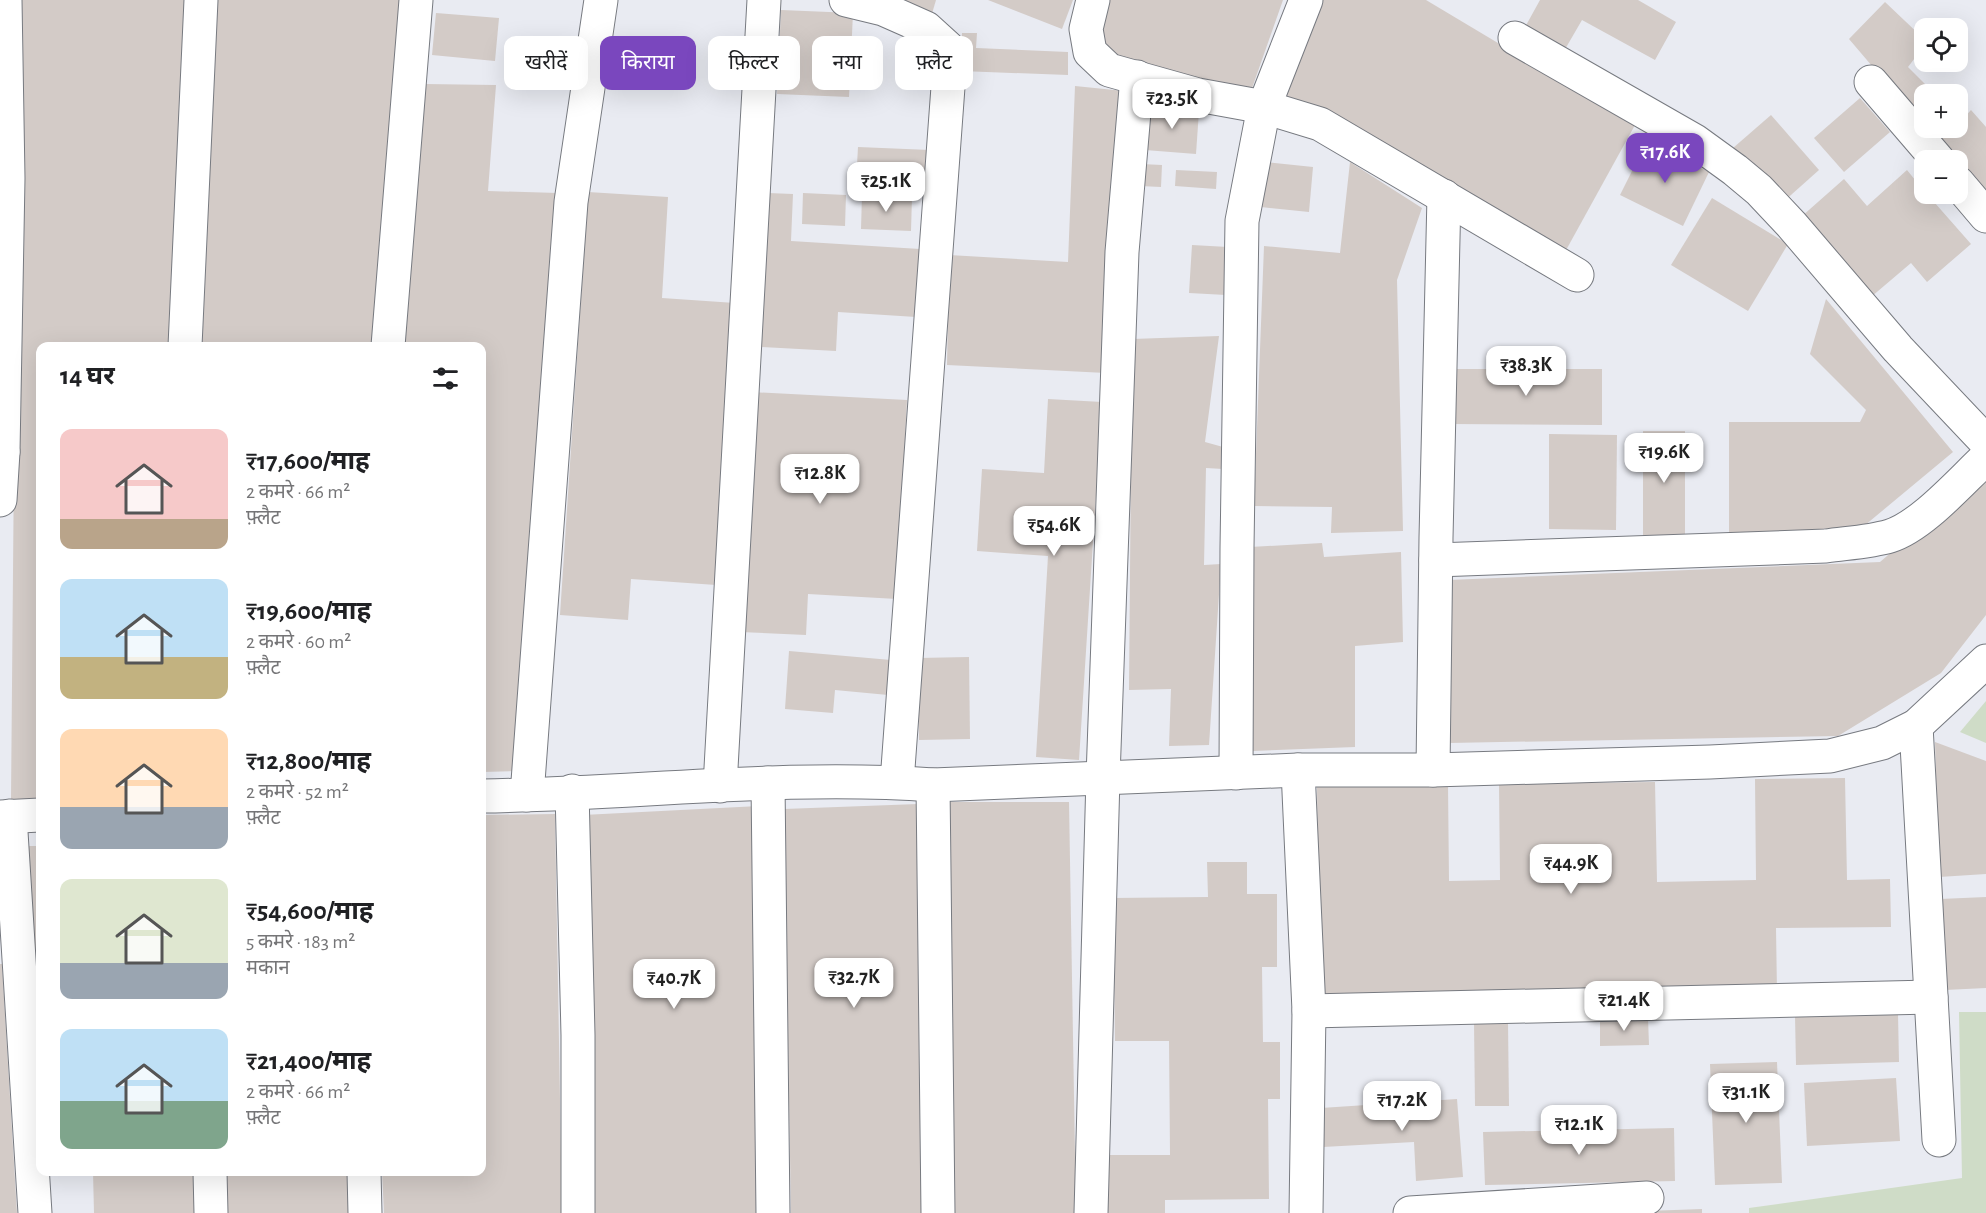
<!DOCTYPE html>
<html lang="hi">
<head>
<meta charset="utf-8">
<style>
  body { margin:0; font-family:"Alegreya Sans","Noto Sans Devanagari",sans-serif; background:#f6f6f6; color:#202124; height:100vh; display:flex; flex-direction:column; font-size:22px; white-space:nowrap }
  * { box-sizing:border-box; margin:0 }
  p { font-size:20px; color:#757577 }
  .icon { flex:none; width:33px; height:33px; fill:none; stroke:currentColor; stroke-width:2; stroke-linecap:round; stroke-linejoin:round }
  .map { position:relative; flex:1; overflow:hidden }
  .drawer { position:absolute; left:36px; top:342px; width:450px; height:834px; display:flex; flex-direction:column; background:#fff; border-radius:12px; box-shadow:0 6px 24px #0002 }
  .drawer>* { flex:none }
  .guide { position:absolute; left:504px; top:36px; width:570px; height:54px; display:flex; gap:12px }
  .tools { position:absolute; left:1914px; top:18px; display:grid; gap:12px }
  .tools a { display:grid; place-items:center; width:54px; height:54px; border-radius:12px; background:#fff; box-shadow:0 6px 24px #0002; font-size:30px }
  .price { position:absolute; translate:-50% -51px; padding:0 14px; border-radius:12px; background:#fff; color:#222; font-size:20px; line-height:39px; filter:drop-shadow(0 2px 3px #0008) }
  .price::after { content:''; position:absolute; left:50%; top:36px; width:18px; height:14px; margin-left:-9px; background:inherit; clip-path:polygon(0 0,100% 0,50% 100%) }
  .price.on { background:#7a47be; color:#fff }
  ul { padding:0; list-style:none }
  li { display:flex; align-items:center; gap:18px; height:150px; padding:0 24px }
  li span { display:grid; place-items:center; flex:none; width:168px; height:120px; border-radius:12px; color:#555 }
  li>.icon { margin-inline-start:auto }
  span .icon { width:72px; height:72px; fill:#fffc; stroke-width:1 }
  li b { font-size:26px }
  h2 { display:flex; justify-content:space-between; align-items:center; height:72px; padding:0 24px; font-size:26px }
  .chip { padding:0 21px; border-radius:12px; background:#fff; box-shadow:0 6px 24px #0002; font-size:21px; line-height:54px }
  .chip.on { background:#7a47be; color:#fff }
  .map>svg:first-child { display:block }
  .green { fill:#cfdcc7 }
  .building { fill:#d3cbc7 }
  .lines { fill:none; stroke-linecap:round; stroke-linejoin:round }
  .minor-casing { stroke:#777a80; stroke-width:35 }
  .minor { stroke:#fff; stroke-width:33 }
</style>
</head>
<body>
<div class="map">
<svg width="1986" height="1213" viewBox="0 0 1986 1213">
  <rect width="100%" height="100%" fill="#e9ebf2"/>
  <!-- green -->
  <g class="green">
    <path d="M1986,701V743L1960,732Z"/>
    <path d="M1959,1012H1986V1213H1749V1208L1962,1178Z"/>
  </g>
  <!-- building -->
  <g class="building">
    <path d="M18,0H185L171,346H40V798L11,800Z"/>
    <path d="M217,0H404L375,346H202Z"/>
    <path d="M891,0H936L931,17Z"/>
    <path d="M988,0H1073L1062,29Z"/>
    <path d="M1108,0H1283L1251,91L1118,58L1100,39Z"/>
    <path d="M1318,0H1426L1635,125L1565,252L1278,101Z"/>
    <path d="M1540,0H1638L1676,22L1655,60L1582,20L1564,51L1524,29Z"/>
    <path d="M1885,2L1924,39V46L1908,67L1935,94H1924V127L1849,39Z"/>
    <path d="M781,10L853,13L849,97L777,94Z"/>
    <path d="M436,13L499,18L495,61L432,55Z"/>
    <path d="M962,33H977L976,48L1068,52V75L961,71Z"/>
    <path d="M425,84L496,85L488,191L558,193L517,771L482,772V346H401Z"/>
    <path d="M1075,86L1124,91L1106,373L947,365L949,255L1068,262Z"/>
    <path d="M1860,98L1890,132L1844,172L1814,138Z"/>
    <path d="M1148,107L1199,111L1196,154L1145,150Z"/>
    <path d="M1971,110L1986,127V198L1958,165V160H1954L1925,128H1958V117L1961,121Z"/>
    <path d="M1771,115L1819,170L1782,203L1733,148Z"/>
    <path d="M1647,141L1709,172L1683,226L1620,195Z"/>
    <path d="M858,147L930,150L928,187L856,183Z"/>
    <path d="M1265,162L1313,167L1309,212L1261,207Z"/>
    <path d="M1350,162L1422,208L1397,280L1403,531L1331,533L1332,507L1254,506L1264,246L1340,253Z"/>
    <path d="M1141,164L1162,165L1161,187L1140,186Z"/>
    <path d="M1176,170L1217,172L1216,189L1175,186Z"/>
    <path d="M1907,170L1924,191V194H1927L1971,244L1927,282L1911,263L1871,297L1801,217L1844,179L1867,206Z"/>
    <path d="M588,192L668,197L662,298L735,303L716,585L631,579L628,620L560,615Z"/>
    <path d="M768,193L793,194L791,241L920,249L916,317L838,312L836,351L760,347Z"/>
    <path d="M803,193L846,195L845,226L802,224Z"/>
    <path d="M862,195L912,197L911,231L861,229Z"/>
    <path d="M1712,198L1788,244L1748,311L1671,265Z"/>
    <path d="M1192,245L1228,247L1226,295L1189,293Z"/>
    <path d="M1826,299L1953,452L1864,526L1729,536V422H1860L1866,410L1810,354Z"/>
    <path d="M1219,336L1205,442L1223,447V469L1206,468L1204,565L1221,564L1209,745L1169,746L1171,689L1129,690L1132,339Z"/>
    <path d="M1450,369H1602V425L1450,424Z"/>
    <path d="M751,392L907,400L897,599L808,594L806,635L740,632Z"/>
    <path d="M1048,399L1102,402L1079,760L1036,757L1048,556L977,551L982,469L1044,473Z"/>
    <rect x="1643" y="431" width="42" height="106"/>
    <path d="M1549,434L1617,435L1616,530L1549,529Z"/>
    <path d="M1986,471V615L1941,673L1838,736L1449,743V580L1880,562Z"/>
    <path d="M1322,543L1324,557L1401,552L1403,642L1355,646V747L1253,751L1250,547Z"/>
    <path d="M789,651L891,660L888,695L835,690L833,713L785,709Z"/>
    <path d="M969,657L970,739L919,740L918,658Z"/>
    <path d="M1935,742L1986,761V874L1939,877Z"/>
    <path d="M1845,778L1847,880L1890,879L1891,927L1776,928L1777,993L1319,998L1317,787L1448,785L1449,881L1500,880L1499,784L1655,782L1657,882L1756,880L1755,779Z"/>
    <path d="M950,802H1069L1076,1213H950Z"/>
    <path d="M918,804L923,1213H791L784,809Z"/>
    <path d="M759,806L761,1213H592L583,815Z"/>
    <path d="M555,814L562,1213H384L382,1172H482V815Z"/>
    <path d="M28,846H40V1026L39,1027Z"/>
    <path d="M1207,862H1247V894H1277V967H1262L1263,1042H1280V1099H1268L1269,1199L1165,1200V1213H1107V1155H1170L1169,1041H1115L1113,898L1208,897Z"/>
    <path d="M1986,897V988L1945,990L1940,899Z"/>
    <path d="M0,964H2L17,1213H0Z"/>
    <path d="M1898,1014L1899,1062L1796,1065L1795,1016Z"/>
    <path d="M1600,1018H1648L1649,1045L1600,1046Z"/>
    <path d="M1474,1023H1508L1509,1106H1475Z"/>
    <path d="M1777,1062L1782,1183L1715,1185L1710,1064Z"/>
    <path d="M1896,1078L1900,1141L1807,1146L1804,1083Z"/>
    <path d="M1457,1099L1463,1177L1416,1181L1414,1142L1323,1147L1321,1108Z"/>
    <path d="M1674,1128L1675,1181L1485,1185L1483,1132Z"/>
    <path d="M93,1172H197V1213H94Z"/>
    <path d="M221,1172H350V1213H222Z"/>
    <path d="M1702,1209V1213H1647V1211Z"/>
  </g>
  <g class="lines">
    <!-- minor casing -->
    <g class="minor-casing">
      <g id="minor">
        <path d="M846,0L883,9L926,28L948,48V87L897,782"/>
        <path d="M1093,0L1086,29L1090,52L1109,70L1198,95L1264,107L1320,124L1577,275"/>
        <path d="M1515,38L1695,141L1735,170L1759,190L1791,224L1898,349L1986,442"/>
        <path d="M1871,82L1938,160"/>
        <path d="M1958,183L1986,216"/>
        <path d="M185,346L201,0"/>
        <path d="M388,346L416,0"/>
        <path d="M0,452H3L0,500"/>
        <path d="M3,452L8,178L5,0"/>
        <path d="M1436,560L1826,546C1847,543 1870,542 1890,536C1922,526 1961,481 1986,458"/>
        <path d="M1916,726L1939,1140"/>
        <path d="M1298,770L1309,1011L1306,1213"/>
        <path d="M1433,770L1436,538L1444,196"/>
        <path d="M1236,773L1237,548L1242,221L1264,107L1306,0"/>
        <path d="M768,783L773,1213"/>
        <path d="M933,785L938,1213"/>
        <path d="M720,786L764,0"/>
        <path d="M572,791L578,1035V1213"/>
        <path d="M527,795L571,202L601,0"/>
        <path d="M482,796C632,794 783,774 933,785L1298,770H1433L1710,762L1830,756L1882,743L1916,726L1986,661"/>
        <path d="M10,816L35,1213"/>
        <path d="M0,817L40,815"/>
        <path d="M1309,1011L1931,997"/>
        <path d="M210,1172L211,1213"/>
        <path d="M364,1172L365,1213"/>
        <path d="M1091,1213L1103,777L1122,252L1137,77"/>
        <path d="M1410,1213L1647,1198"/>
      </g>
    </g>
    <!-- minor -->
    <use href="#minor" class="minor"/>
  </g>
</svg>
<div class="tools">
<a><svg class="icon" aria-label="locate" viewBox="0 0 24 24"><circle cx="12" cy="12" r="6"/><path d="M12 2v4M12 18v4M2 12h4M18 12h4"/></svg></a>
<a>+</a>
<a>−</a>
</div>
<b class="price" style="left:1172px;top:130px">₹23.5K</b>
<b class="price on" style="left:1665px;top:184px">₹17.6K</b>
<b class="price" style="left:886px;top:213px">₹25.1K</b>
<b class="price" style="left:1526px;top:397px">₹38.3K</b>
<b class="price" style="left:1664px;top:484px">₹19.6K</b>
<b class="price" style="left:820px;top:505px">₹12.8K</b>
<b class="price" style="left:1054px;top:557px">₹54.6K</b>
<b class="price" style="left:1571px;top:895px">₹44.9K</b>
<b class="price" style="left:854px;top:1009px">₹32.7K</b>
<b class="price" style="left:674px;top:1010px">₹40.7K</b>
<b class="price" style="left:1624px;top:1032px">₹21.4K</b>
<b class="price" style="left:1746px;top:1124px">₹31.1K</b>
<b class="price" style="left:1402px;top:1132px">₹17.2K</b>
<b class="price" style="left:1579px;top:1156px">₹12.1K</b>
<div class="guide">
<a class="chip">खरीदें</a>
<a class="chip on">किराया</a>
<a class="chip">फ़िल्टर</a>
<a class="chip">नया</a>
<a class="chip">फ़्लैट</a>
</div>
<section class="drawer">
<h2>14 घर<svg class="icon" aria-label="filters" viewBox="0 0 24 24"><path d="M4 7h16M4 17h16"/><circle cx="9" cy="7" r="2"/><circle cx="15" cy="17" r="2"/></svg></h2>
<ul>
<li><span style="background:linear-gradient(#f6c9c9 75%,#b9a48a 0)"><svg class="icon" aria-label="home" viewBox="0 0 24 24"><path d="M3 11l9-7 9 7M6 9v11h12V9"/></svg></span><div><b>₹17,600/माह</b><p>2 कमरे · 66 m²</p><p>फ़्लैट</p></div></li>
<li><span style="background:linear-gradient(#bfe0f5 65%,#c2b280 0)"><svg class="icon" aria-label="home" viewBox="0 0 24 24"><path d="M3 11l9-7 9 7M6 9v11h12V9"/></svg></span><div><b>₹19,600/माह</b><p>2 कमरे · 60 m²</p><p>फ़्लैट</p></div></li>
<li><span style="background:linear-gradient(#ffd9b3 65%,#9aa5b1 0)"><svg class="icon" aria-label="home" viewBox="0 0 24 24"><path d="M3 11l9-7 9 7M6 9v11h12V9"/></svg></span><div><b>₹12,800/माह</b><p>2 कमरे · 52 m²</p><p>फ़्लैट</p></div></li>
<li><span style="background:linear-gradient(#dfe7d0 70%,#9aa5b1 0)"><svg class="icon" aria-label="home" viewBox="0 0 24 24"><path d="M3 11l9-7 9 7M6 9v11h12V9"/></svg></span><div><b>₹54,600/माह</b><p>5 कमरे · 183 m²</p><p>मकान</p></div></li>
<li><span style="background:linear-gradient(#bfe0f5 60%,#7fa58c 0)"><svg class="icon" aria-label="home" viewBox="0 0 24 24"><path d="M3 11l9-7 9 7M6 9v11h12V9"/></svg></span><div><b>₹21,400/माह</b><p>2 कमरे · 66 m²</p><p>फ़्लैट</p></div></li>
</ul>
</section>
</div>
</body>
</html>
